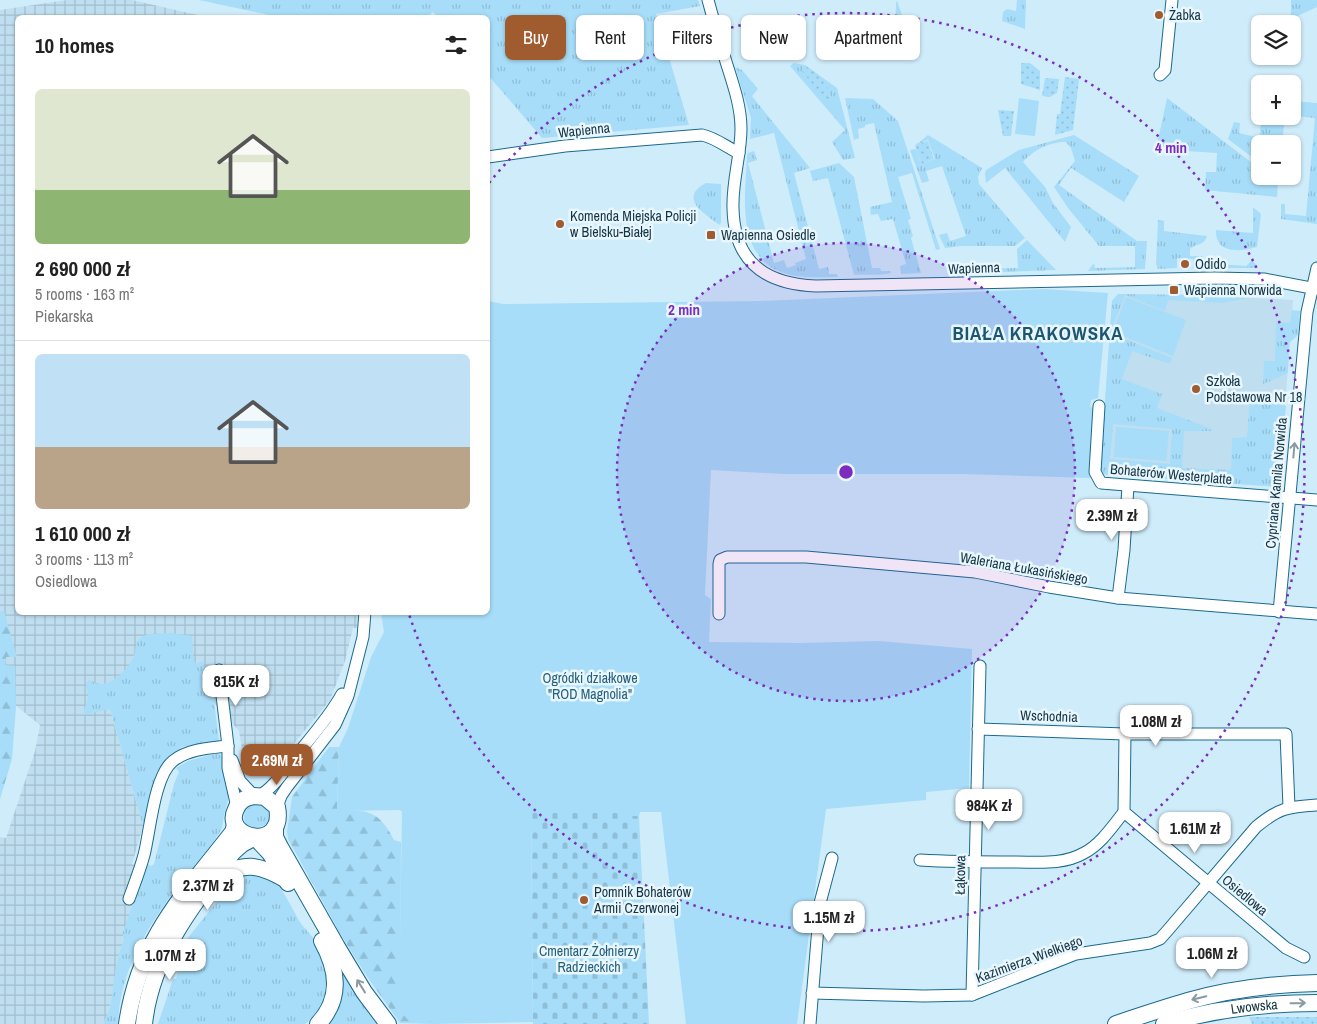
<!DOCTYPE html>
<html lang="en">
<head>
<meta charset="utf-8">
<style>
  body { margin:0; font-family:"Archivo Narrow",sans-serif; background:#f6f6f6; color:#222; height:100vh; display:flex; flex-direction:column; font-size:19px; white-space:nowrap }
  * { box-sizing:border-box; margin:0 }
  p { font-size:16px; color:#767676 }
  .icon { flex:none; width:28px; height:28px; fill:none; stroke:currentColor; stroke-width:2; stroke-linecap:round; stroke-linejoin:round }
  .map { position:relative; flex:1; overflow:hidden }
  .sheet { position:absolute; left:15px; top:15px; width:475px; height:600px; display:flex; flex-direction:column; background:#fff; border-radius:8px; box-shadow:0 1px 4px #0004 }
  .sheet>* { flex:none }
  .guide { position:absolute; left:505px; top:15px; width:475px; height:45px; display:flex; gap:10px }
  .buttons { position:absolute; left:1251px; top:15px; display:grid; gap:10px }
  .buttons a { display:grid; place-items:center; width:50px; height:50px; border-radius:8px; background:#fff; box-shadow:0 1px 4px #0004; font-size:25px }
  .price { position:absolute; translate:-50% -42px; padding:0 11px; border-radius:10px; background:#fff; color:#222; font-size:16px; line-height:32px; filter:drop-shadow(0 1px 2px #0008) }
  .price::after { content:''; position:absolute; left:50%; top:30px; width:15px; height:11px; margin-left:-8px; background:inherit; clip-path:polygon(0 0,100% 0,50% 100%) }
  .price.on { background:#a05b2f; color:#fff }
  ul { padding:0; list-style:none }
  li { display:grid; align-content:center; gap:10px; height:265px; padding:0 20px }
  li+li { border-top:1px solid #e0e0e0 }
  li span { display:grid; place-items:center; height:155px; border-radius:8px; color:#555 }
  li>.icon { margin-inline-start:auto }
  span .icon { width:90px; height:90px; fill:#fffc; stroke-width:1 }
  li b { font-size:21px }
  h2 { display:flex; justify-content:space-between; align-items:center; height:60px; padding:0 20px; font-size:21px }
  .pill { padding:0 18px; border-radius:8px; background:#fff; box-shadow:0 1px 4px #0004; font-size:18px; line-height:45px }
  .pill.on { background:#a05b2f; color:#fff }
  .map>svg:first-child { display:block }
  .built { fill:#bfdeef }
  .industrial { fill:url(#industrial-grid) }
  .grass { fill:url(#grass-tufts); fill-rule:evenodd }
  .forest { fill:url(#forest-firs) }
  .cemetery { fill:url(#cemetery-stones) }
  .park { fill:url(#park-dots) }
  .garden { fill:#a7ddf9 }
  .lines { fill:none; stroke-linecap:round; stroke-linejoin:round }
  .street-casing { stroke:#1a6a8c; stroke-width:13 }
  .secondary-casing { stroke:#1a6a8c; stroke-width:18 }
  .street { stroke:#fff; stroke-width:11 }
  .secondary { stroke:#fff; stroke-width:16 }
  .oneway { stroke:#8a9aa1 }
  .ring { fill:none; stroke:#7b2cbf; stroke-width:2.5; stroke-dasharray:2.5 5 }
  .poi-dot { fill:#a05b2f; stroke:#e8f6fe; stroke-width:2 }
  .labels { text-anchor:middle; stroke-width:5; stroke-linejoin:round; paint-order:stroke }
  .poi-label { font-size:14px; fill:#153443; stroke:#e8f6fe; text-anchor:start }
  .street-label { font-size:14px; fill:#153443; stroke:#e8f6fe }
  .park-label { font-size:14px; fill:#265f79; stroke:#e8f6fe }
  .district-label { font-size:19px; font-weight:bold; letter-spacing:1px; fill:#1c5670; stroke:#e8f6fe }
  .centre { fill:#7b2cbf; stroke:#e8f6fe; stroke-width:2.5 }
  .ring-label { font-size:15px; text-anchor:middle; font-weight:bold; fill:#7b2cbf; stroke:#e8f6fe; stroke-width:5; stroke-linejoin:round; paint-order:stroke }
</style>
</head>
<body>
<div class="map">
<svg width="1317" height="1024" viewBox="0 0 1317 1024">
  <defs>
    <pattern id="industrial-grid" width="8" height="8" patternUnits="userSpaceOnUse" patternTransform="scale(1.25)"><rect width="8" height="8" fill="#bfdeef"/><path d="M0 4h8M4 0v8" fill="none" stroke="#a3bfce"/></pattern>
    <pattern id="grass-tufts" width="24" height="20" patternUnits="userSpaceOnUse" patternTransform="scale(1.25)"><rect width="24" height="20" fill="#a7ddf9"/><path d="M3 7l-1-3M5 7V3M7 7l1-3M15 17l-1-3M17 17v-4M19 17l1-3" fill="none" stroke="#8fbed7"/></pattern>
    <pattern id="forest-firs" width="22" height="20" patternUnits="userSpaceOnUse" patternTransform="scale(1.25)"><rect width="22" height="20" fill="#a7ddf9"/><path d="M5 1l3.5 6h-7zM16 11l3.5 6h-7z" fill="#8fbed7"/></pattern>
    <pattern id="cemetery-stones" width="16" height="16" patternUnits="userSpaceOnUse" patternTransform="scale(1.25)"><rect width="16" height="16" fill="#a7ddf9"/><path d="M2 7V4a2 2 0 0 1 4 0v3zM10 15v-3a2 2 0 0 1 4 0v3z" fill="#8fbed7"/></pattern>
    <pattern id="park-dots" width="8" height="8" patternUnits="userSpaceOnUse" patternTransform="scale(1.25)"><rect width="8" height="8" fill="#a7ddf9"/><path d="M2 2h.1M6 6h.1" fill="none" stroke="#8fbed7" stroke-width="1.8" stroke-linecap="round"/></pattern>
  </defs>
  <rect width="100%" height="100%" fill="#cfecfb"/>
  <!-- built -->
  <path class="built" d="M1118,294L1194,295L1293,300L1279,487L1100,474L1112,301Z"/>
  <!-- industrial -->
  <path class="industrial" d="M67,0H132L206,17L18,18V612L358,613L357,628H353L345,661L330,700L269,774L245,768L239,731L210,698L110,709L143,826L132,864L159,874L126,936L120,950L117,961L113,993L107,1016L103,1024H0V837L6,838L35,751L40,725L5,697L0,686V10Z"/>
  <!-- grass -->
  <g class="grass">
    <path d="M199,0H698L700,6L656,14L689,125L542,138L488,75V18L438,17L433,12L425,18L278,17Z"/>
    <path d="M1017,0H1026L1025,29L1002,21L1003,12L1007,9L1016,11Z"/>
    <path d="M1291,0H1317V7L1291,19Z"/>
    <path d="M897,1L910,37L895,48L896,2Z"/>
    <path d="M794,63L805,65L837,88L855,158L843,160L832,142L845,130L790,66Z"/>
    <path d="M735,67L742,70L758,89L752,96L810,168L794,173L819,269L828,267L829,274H837L838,277C824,277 810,278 796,276C734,266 745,201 747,156L748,153L754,151L757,160L748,163L774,263L784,260L787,268L796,265L795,263L806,259L774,133L750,139L751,118Z"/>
    <path d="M845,98L873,99L898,121L940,249L936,250L912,173L898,177L911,219L908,220L913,236L911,238L921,273L901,274L900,266L906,264L893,219L881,221L878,214L871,215L870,207L892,202L874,123L865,125V127L858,129L859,138L854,140Z"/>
    <path d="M1167,98L1260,169V176H1270L1278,182L1277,197L1205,190L1206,172H1216L1217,153L1156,149Z"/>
    <path d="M1293,101L1317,103V224L1281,219V204H1285V214L1306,216L1315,118L1293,116Z"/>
    <path d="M1261,116H1285L1282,144H1260V163L1228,139L1234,122L1240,123L1239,133L1260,138Z"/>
    <path d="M928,135L982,168L978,177L979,184L1025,238L1015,246H961L945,248L939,235L947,233L950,241L966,236L942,166L926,171L929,181L922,183L910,150L916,149L921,164L935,159L928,140L916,145Z"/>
    <path d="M1074,135L1139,176L1124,202L1071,168L1059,185L1137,241H1147L1145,269L1088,271L1094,263L1095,268L1135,267V246H1099L1068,208L1054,187L1075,161L1071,148L1066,142C1051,141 1032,151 1023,162L1045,187L1053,203L1071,227L1065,242L1005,168L986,183L985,174L986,170L1019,150Z"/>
    <path d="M839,163L854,177L872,268H880L881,271H890L891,273C879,276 867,274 854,275L828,178L813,181L810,171Z"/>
    <path d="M706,183L721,184V222L720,225C706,215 677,198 706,183Z"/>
    <path d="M1253,207L1261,214L1257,247C1240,252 1215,254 1216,230L1253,233Z"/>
    <path d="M1158,220L1164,221V231L1207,236C1204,246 1197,243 1190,249V256H1202L1203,263L1246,266L1251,261L1255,263L1257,268H1193V259L1177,258V268L1158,269L1156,264Z"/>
    <path d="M1027,240L1056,270L975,273V269L1018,268L1017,249Z"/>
    <path d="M1118,294L1194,295L1250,298L1221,303L1168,300L1165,311L1125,295L1110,333L1172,358L1170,364L1132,351L1122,379L1162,394L1157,408L1212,429V431H1184L1182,468L1231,470L1232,438L1247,437L1250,399L1266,400L1286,406L1279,487L1100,474L1112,301ZM1113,424L1172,429L1170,464L1110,459Z"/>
    <path d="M1292,310L1300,311L1298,335L1289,343L1288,373L1263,384L1264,361H1275L1276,322L1290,323Z"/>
    <path d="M171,633L192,636C193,644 192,659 196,664L203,661L205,677L211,676L219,741L182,747L167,760L156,773L143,826L110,709L83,715L88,696L86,684L89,680C93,681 97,684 101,684C115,684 131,666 135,653C136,648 135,642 140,638C147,632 162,634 171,633Z"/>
    <path d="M217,753L220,754L222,757L229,797L224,815L222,828C213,845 199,859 188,874C153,917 120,966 118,1024H103C114,1004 112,984 117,963C118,954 122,945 125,937L122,935L123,932L147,864L151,866L154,864L174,784L179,772L176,768L188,761Z"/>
    <path d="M259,803L269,810C271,830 261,825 247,829C240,816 245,806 259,803Z"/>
    <path d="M255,871C261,875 270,878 275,882C283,889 294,912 300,922C306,931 317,940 321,950C331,976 329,1006 305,1024H158L173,979H176L178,971H175L179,949L238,875Z"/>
    <path d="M337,963L381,1024H326Z"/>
  </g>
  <!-- forest -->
  <g class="forest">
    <path d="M0,611H4L17,657H6L5,665L15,666L16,707L12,759L0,799Z"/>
    <path d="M329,747H339L337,810C367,810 379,810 394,840L401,842L400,1010L432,1021V1024L400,1023L366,975L341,935L288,839L287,831L292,797Z"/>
  </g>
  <!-- cemetery -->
  <path class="cemetery" d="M531,813H626L627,816H639L649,1024H533Z"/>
  <!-- park -->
  <g class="park">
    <path d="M1021,63H1030L1040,71V90L1021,84Z"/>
    <path d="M805,66C819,72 825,83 831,96L829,101H826L802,71L803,67Z"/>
    <path d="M1065,77L1079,79L1073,130L1055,135L1057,114H1060Z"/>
    <path d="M1045,78L1059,79L1057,93L1050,97L1042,96Z"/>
    <path d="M998,110L1014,111L1011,136H1003Z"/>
    <path d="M928,141L934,159L921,164L915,145Z"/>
    <path d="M1249,1017H1317V1024H1252Z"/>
  </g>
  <!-- garden -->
  <g class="garden">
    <path d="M1019,98L1039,101L1035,136L1015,134Z"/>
    <path d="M1044,289L1108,293L1098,398L1091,400L1090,406L1097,413L1092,478L963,474H784L711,470L705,595L711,599L709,642L801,643L879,641L972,649L969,788L926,792V800L826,809L797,1024H686L661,812H640L639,816H627L626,813H531L533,1022L432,1024V1021H409L399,1010L402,812L400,810L337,811L339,747L348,728L371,657L384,632L381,613L488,612V301L503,304L761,301Z"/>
    <path d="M1126,297L1186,320L1173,356L1113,332Z"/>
    <path d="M1116,427L1169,431L1166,461L1114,457Z"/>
  </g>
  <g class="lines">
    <!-- street casing -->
    <g class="street-casing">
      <g id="street">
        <path d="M708,0C713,18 718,37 724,55C731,79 741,103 741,129C741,155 732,181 733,208C734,262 765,284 816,286L1214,278L1264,279L1317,289"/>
        <path d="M1160,75L1165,70L1172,0"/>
        <path d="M488,157L565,146L702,135C716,138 726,147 739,153"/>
        <path d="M1099,406L1095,472L1101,483L1317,500"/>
        <path d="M1118,598L1124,550L1128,486"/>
        <path d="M1279,612L1307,312L1317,268"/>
        <path d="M719,614V564L720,560L727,557H806L975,572L1049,587L1118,598L1317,614"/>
        <path d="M219,670L228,746V768L237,807"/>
        <path d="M978,729L1125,734H1286L1289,807"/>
        <path d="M1125,734L1124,812L1286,948L1304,957"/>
        <path d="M232,760L240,781L254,796"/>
        <path d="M259,796C275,787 285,769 296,756C312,736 330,716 342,694"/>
        <path d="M277,807L281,796L287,787L335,725L348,696L363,637L365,612"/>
        <path d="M920,860C952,862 984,862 1016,862C1039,862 1063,865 1084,853C1101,844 1112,827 1124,812"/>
        <path d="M129,899C134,885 140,870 144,855C150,832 154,776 173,761C188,749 209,748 228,746"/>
        <path d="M812,993L924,996L972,995L1076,954L1150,943L1160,939L1168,930L1256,827C1279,808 1287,807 1317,805"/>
        <path d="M972,995L980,666"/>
        <path d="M810,1024L820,903L832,858"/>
      </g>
    </g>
    <!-- secondary casing -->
    <g class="secondary-casing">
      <g id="secondary">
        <path d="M254,796L265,797L277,807C286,853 221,839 236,809C240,800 245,798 254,796Z"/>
        <path d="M275,827V837L280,847L337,947L364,992L388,1024"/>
        <path d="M255,837L270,853L288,883"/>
        <path d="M216,874C247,864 256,863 285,879"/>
        <path d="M127,1024C139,940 183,896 233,832L235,825"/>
        <path d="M144,1024C151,957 193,903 233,852L242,844L255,837"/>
        <path d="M318,1024C342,998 338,970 322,941"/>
        <path d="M1116,1024C1140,1016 1164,1008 1188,1001C1230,989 1274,984 1317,983"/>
        <path id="s1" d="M1164,1024C1214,1009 1264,1003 1317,1003"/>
      </g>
    </g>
    <!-- street -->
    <use href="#street" class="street"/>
    <!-- secondary -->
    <use href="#secondary" class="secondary"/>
  </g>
  <!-- one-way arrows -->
  <defs><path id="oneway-shaft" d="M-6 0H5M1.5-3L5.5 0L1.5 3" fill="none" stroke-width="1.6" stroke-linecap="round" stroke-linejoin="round" transform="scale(1.25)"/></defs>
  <g class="oneway">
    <use href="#oneway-shaft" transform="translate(1294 450) rotate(-85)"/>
    <use href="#oneway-shaft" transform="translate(361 986) rotate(-122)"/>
    <use href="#oneway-shaft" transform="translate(1199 998) rotate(167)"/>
    <use href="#oneway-shaft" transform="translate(1298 1003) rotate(-1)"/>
  </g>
  <!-- distance rings -->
  <circle cx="846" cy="472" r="229" fill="#7b2cbf" fill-opacity=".12"/>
  <g class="ring">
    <circle cx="846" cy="472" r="229"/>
    <path d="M489 183A459 459 0 1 1 409 614"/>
  </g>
  <!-- markers -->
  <g class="poi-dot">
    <circle cx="1159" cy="15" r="5"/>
    <circle cx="560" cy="224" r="5"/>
    <rect x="706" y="230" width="10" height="10" rx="2.5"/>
    <circle cx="1185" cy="264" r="5"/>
    <rect x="1169" y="285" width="10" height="10" rx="2.5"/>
    <circle cx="1196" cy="389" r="5"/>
    <circle cx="584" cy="900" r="5"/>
  </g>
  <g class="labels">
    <!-- poi labels -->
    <g class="poi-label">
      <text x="1169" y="20">Żabka</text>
      <text x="570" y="221">Komenda Miejska Policji<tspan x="570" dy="16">w Bielsku-Białej</tspan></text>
      <text x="721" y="240">Wapienna Osiedle</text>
      <text x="1195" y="269">Odido</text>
      <text x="1184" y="295">Wapienna Norwida</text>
      <text x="1206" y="386">Szkoła<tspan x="1206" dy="16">Podstawowa Nr 18</tspan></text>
      <text x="594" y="897">Pomnik Bohaterów<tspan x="594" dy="16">Armii Czerwonej</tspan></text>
    </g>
    <!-- street labels -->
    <g class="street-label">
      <text transform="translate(584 130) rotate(-6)" y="5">Wapienna</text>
      <text transform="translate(974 268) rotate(-2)" y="5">Wapienna</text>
      <text transform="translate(1171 474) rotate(5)" y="5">Bohaterów Westerplatte</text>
      <text transform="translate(1276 483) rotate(-85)" y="5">Cypriana Kamila Norwida</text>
      <text transform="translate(1024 568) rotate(10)" y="5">Waleriana Łukasińskiego</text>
      <text transform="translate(1049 716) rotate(2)" y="5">Wschodnia</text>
      <text transform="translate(960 875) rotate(-89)" y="5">Łąkowa</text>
      <text transform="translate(1245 895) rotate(40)" y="5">Osiedlowa</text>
      <text transform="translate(1029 959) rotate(-20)" y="5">Kazimierza Wielkiego</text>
      <text dy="5" stroke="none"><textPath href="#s1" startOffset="92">Lwowska</textPath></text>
    </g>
    <!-- park labels -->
    <g class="park-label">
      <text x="590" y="683">Ogródki działkowe<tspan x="590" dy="16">"ROD Magnolia"</tspan></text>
      <text x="589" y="956">Cmentarz Żołnierzy<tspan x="589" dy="16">Radzieckich</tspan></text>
    </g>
    <!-- district labels -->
    <g class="district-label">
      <text x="1038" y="340">BIAŁA KRAKOWSKA</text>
    </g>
  </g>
  <circle cx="846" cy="472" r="8" class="centre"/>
  <g class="ring-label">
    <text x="1171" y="153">4 min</text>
    <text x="684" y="315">2 min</text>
  </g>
</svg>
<div class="buttons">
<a><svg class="icon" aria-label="layers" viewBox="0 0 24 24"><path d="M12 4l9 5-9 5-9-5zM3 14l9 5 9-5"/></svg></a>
<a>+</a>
<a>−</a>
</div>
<b class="price" style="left:1112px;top:541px">2.39M zł</b>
<b class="price" style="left:236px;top:707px">815K zł</b>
<b class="price" style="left:1156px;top:747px">1.08M zł</b>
<b class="price on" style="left:277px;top:786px">2.69M zł</b>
<b class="price" style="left:989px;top:831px">984K zł</b>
<b class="price" style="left:1195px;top:854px">1.61M zł</b>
<b class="price" style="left:208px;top:911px">2.37M zł</b>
<b class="price" style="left:829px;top:943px">1.15M zł</b>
<b class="price" style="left:1212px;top:979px">1.06M zł</b>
<b class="price" style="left:170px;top:981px">1.07M zł</b>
<div class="guide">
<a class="pill on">Buy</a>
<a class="pill">Rent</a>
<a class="pill">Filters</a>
<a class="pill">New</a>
<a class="pill">Apartment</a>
</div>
<section class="sheet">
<h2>10 homes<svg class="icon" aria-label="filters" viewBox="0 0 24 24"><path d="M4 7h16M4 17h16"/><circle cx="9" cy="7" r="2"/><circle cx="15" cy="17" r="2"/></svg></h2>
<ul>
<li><span style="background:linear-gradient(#dfe7d0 65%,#8fb573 0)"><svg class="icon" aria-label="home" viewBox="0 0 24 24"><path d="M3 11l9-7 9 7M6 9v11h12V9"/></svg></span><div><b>2 690 000 zł</b><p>5 rooms · 163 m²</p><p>Piekarska</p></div></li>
<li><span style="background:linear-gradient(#bfe0f5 60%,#b9a48a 0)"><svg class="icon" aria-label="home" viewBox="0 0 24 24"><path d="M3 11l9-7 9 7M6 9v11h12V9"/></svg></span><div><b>1 610 000 zł</b><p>3 rooms · 113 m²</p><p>Osiedlowa</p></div></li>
</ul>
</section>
</div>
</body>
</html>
